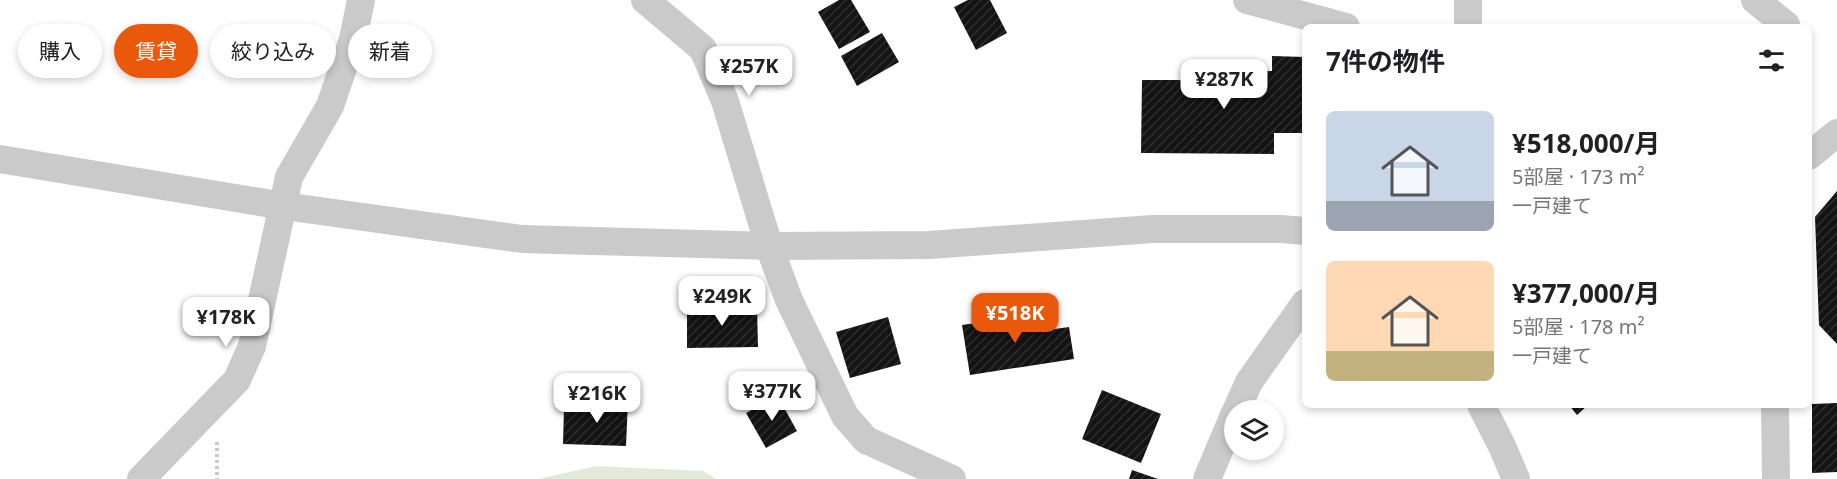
<!DOCTYPE html>
<html lang="ja">
<head>
<meta charset="utf-8">
<style>
  body { margin:0; font-family:"Noto Sans","Noto Sans JP",sans-serif; background:#f2f2f2; color:#202124; height:100vh; display:flex; flex-direction:column; font-size:22px; white-space:nowrap }
  * { box-sizing:border-box; margin:0 }
  p { font-size:20px; color:#757577 }
  .icon { flex:none; width:33px; height:33px; fill:none; stroke:currentColor; stroke-width:2; stroke-linecap:round; stroke-linejoin:round }
  .map { position:relative; flex:1; overflow:hidden }
  .side { position:absolute; left:1302px; top:24px; width:510px; height:384px; display:flex; flex-direction:column; background:#fff; border-radius:9px; box-shadow:0 3px 9px #0003 }
  .side>* { flex:none }
  .hud { position:absolute; left:18px; top:24px; width:570px; height:54px; display:flex; gap:12px }
  .buttons { position:absolute; left:1224px; top:400px; display:grid; gap:12px }
  .buttons a { display:grid; place-items:center; width:60px; height:60px; border-radius:50%; background:#fff; box-shadow:0 3px 9px #0003; font-size:30px }
  .price { position:absolute; translate:-50% -51px; padding:0 14px; border-radius:12px; background:#fff; color:#222; font-size:20px; line-height:39px; filter:drop-shadow(0 2px 3px #0008) }
  .price::after { content:''; position:absolute; left:50%; top:36px; width:18px; height:14px; margin-left:-9px; background:inherit; clip-path:polygon(0 0,100% 0,50% 100%) }
  .price.selected { background:#ea580c; color:#fff }
  ul { padding:0; list-style:none }
  li { display:flex; align-items:center; gap:18px; height:150px; padding:0 24px }
  li span { display:grid; place-items:center; flex:none; width:168px; height:120px; border-radius:9px; color:#555 }
  li>.icon { margin-inline-start:auto }
  span .icon { width:72px; height:72px; fill:#fffc; stroke-width:1 }
  li b { font-size:26px }
  h2 { display:flex; justify-content:space-between; align-items:center; height:72px; padding:0 24px; font-size:26px }
  .tag { padding:0 21px; border-radius:27px; background:#fff; box-shadow:0 3px 9px #0003; font-size:21px; line-height:54px }
  .tag.selected { background:#ea580c; color:#fff }
  .map>svg:first-child { display:block }
  .green { fill:#e2ebda }
  .building { fill:url(#building-hatch) }
  .lines { fill:none; stroke-linecap:round; stroke-linejoin:round }
  .path { stroke:#cacaca; stroke-width:4; stroke-dasharray:3 3; stroke-linecap:butt }
  .minor { stroke:#cacaca; stroke-width:28 }
</style>
</head>
<body>
<div class="map">
<svg width="1837" height="479" viewBox="0 0 1837 479">
  <defs>
    <pattern id="building-hatch" width="6" height="6" patternUnits="userSpaceOnUse" patternTransform="scale(1.5)"><rect width="6" height="6" fill="#141414"/><path d="M-1 1l2-2M0 6l6-6M5 7l2-2" fill="none" stroke="#2e2e2e"/></pattern>
  </defs>
  <rect width="100%" height="100%" fill="#fff"/>
  <!-- green -->
  <path class="green" d="M596,466L703,471L716,479H538Z"/>
  <!-- building -->
  <g class="building">
    <path d="M839,0H851L870,32L839,49L818,12Z"/>
    <path d="M968,0H990L1007,33L976,50L954,7Z"/>
    <path d="M882,33L899,62L857,86L841,56Z"/>
    <path d="M1272,56L1305,57V133H1274V154L1141,153L1142,80H1182L1183,71H1272Z"/>
    <path d="M1837,191V344L1819,325L1815,217Z"/>
    <path d="M757,306L758,347L687,348V307Z"/>
    <path d="M1045,313L1048,330L1069,327L1074,359L970,375L962,325Z"/>
    <path d="M888,317L901,364L850,378L836,332Z"/>
    <path d="M1102,390L1161,414L1141,463L1082,439Z"/>
    <path d="M777,395L797,431L766,448L746,413Z"/>
    <path d="M588,400L628,401L626,446L563,444L564,407H588Z"/>
    <path d="M1837,403V472L1812,473V404Z"/>
    <path d="M1569,405H1588L1577,415Z"/>
    <path d="M1132,470L1158,479H1129Z"/>
  </g>
  <g class="lines">
    <!-- path -->
    <path class="path" d="M217,442V479"/>
    <!-- minor -->
    <g class="minor">
      <path d="M645,0L703,49L725,101L769,246L789,300L845,416L866,440L952,479"/>
      <path d="M1247,0L1346,27"/>
      <path d="M1755,0L1786,25L1784,27"/>
      <path d="M1468,27V0"/>
      <path d="M1809,156L1837,133"/>
      <path d="M0,159L284,206L522,239L769,246L929,245L1153,229H1281L1305,231"/>
      <path d="M1481,405L1502,446L1516,479"/>
      <path d="M1775,405L1776,479"/>
      <path d="M1236,411L1249,382L1305,303"/>
      <path d="M141,479L237,380L252,346L289,177L330,106L353,39L361,0"/>
      <path d="M1207,479L1234,415"/>
    </g>
  </g>
</svg>
<div class="buttons">
<a><svg class="icon" aria-label="layers" viewBox="0 0 24 24"><path d="M12 4l9 5-9 5-9-5zM3 14l9 5 9-5"/></svg></a>
</div>
<b class="price" style="left:749px;top:97px">¥257K</b>
<b class="price" style="left:1224px;top:110px">¥287K</b>
<b class="price" style="left:722px;top:327px">¥249K</b>
<b class="price selected" style="left:1015px;top:344px">¥518K</b>
<b class="price" style="left:226px;top:348px">¥178K</b>
<b class="price" style="left:772px;top:422px">¥377K</b>
<b class="price" style="left:597px;top:424px">¥216K</b>
<div class="hud">
<a class="tag">購入</a>
<a class="tag selected">賃貸</a>
<a class="tag">絞り込み</a>
<a class="tag">新着</a>
</div>
<section class="side">
<h2>7件の物件<svg class="icon" aria-label="filters" viewBox="0 0 24 24"><path d="M4 7h16M4 17h16"/><circle cx="9" cy="7" r="2"/><circle cx="15" cy="17" r="2"/></svg></h2>
<ul>
<li><span style="background:linear-gradient(#c9d6e8 75%,#9aa5b1 0)"><svg class="icon" aria-label="home" viewBox="0 0 24 24"><path d="M3 11l9-7 9 7M6 9v11h12V9"/></svg></span><div><b>¥518,000/月</b><p>5部屋 · 173 m²</p><p>一戸建て</p></div></li>
<li><span style="background:linear-gradient(#ffd9b3 75%,#c2b280 0)"><svg class="icon" aria-label="home" viewBox="0 0 24 24"><path d="M3 11l9-7 9 7M6 9v11h12V9"/></svg></span><div><b>¥377,000/月</b><p>5部屋 · 178 m²</p><p>一戸建て</p></div></li>
</ul>
</section>
</div>
</body>
</html>
